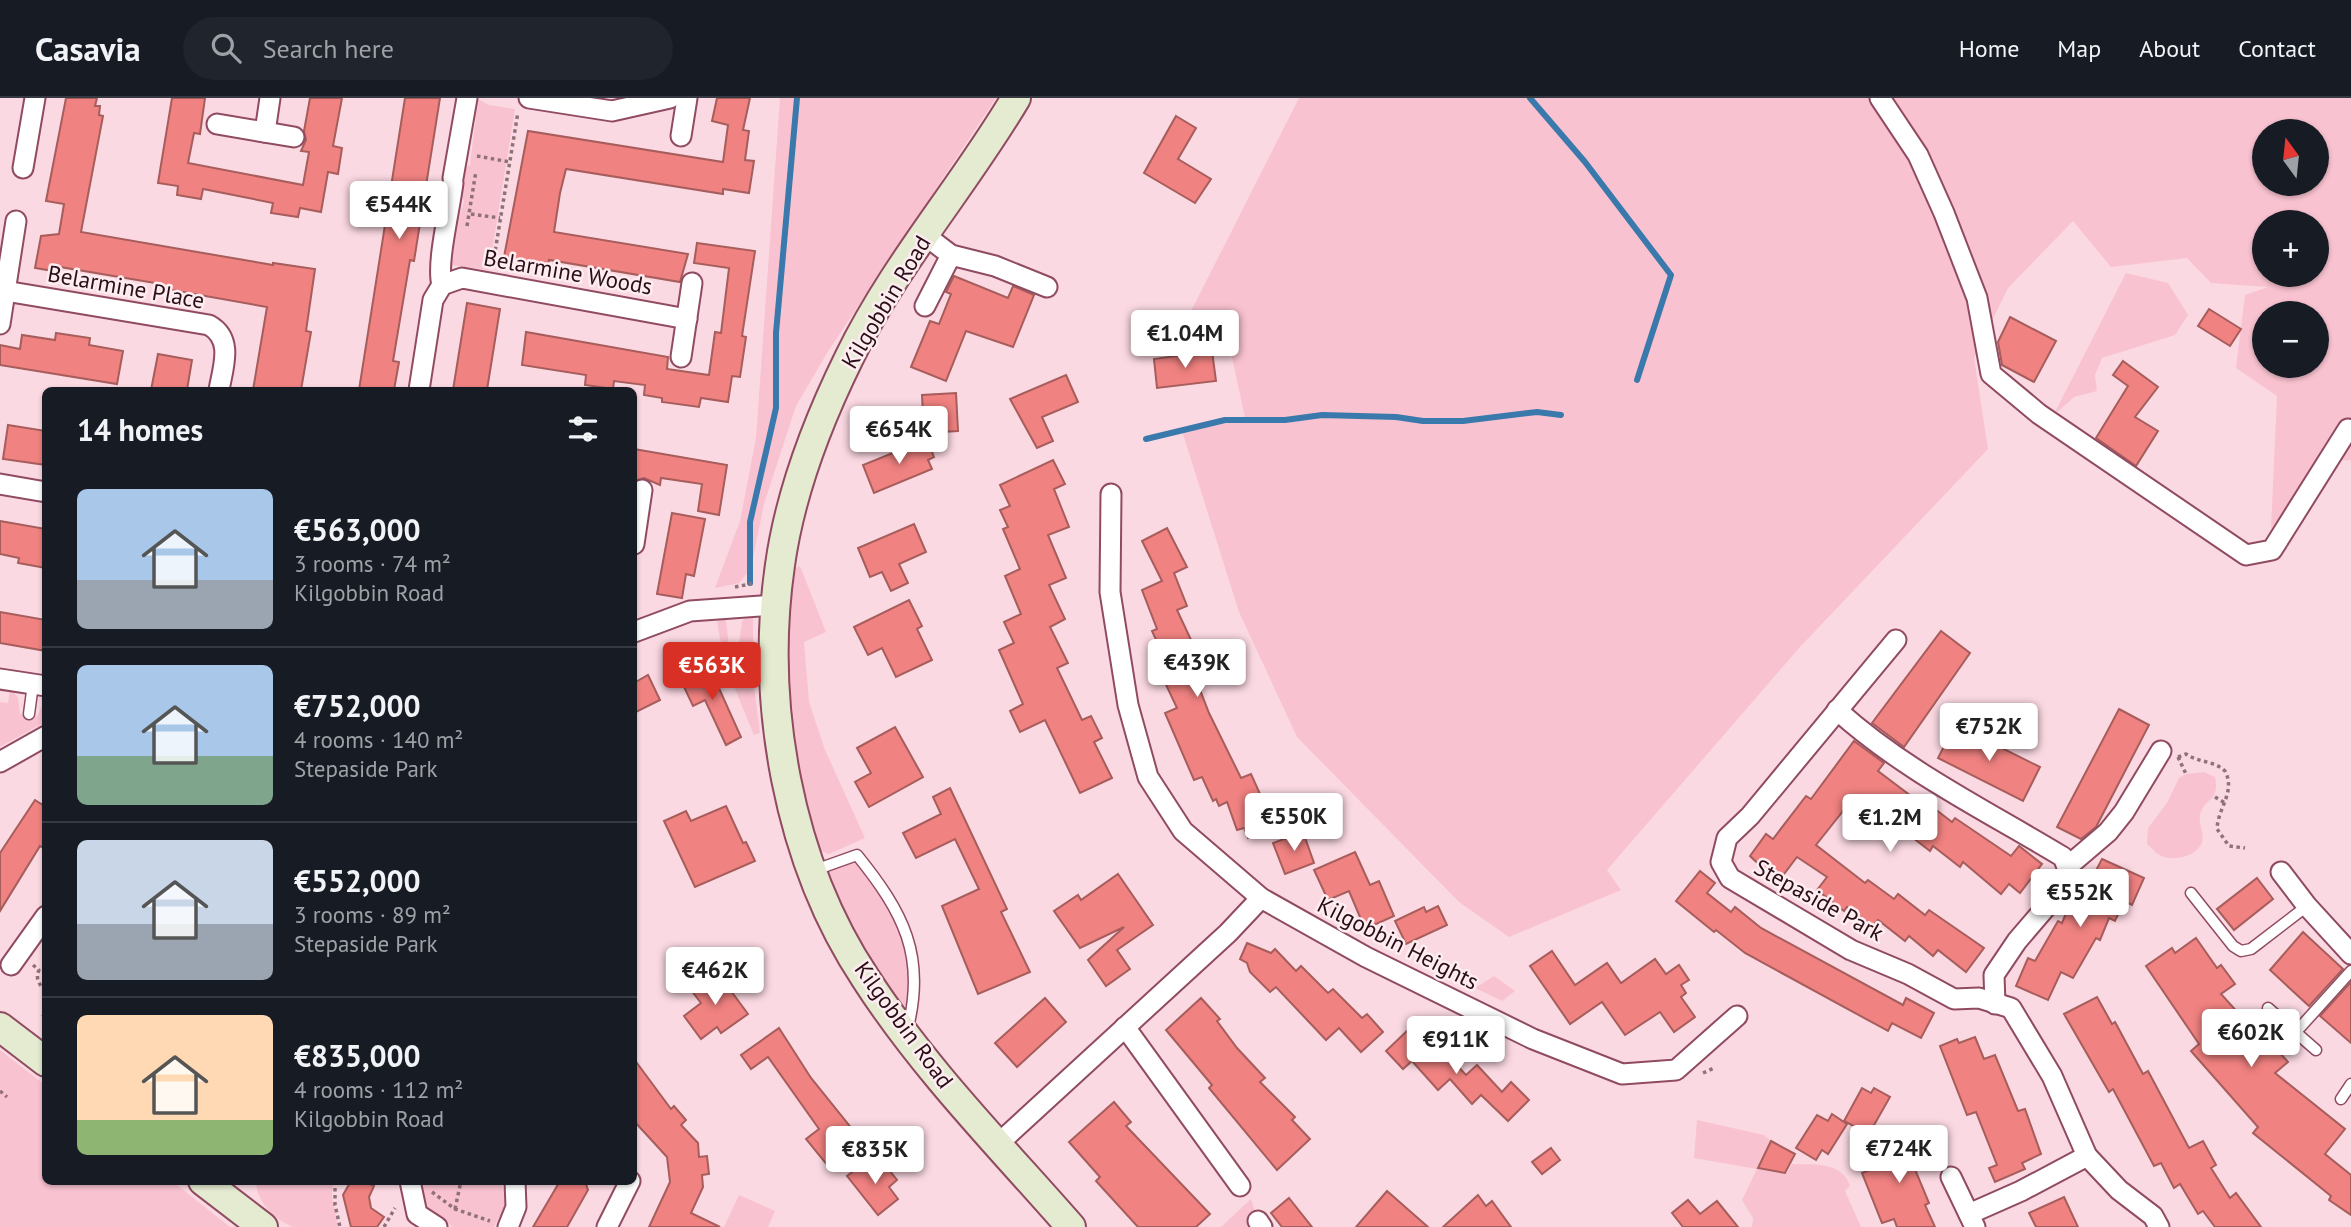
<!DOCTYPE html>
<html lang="en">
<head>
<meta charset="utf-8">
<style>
  body { margin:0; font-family:"PT Sans",sans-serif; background:#20242c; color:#f1f3f6; height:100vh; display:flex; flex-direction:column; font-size:26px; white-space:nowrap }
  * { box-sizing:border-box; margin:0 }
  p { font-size:23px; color:#9ea1a6 }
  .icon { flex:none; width:38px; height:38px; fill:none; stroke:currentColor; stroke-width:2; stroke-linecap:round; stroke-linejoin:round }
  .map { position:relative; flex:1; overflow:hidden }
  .drawer { position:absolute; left:42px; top:289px; width:595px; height:798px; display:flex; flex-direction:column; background:#171b24; border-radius:10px; box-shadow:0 2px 5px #0004 }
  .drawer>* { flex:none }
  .needle { width:46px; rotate:345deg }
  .buttons { position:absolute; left:2252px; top:21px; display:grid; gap:14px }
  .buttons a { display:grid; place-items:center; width:77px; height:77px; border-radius:50%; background:#171b24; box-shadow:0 2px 5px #0004; font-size:35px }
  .price { position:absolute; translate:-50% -60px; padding:0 16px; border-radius:7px; background:#fff; color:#222; font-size:23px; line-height:46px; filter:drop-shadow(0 2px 4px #0008) }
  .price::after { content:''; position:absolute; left:50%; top:42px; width:21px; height:16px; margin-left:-10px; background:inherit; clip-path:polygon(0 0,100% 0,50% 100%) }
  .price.current { background:#d93025; color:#fff }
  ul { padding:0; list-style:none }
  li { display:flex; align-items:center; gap:21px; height:175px; padding:0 35px }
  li+li { border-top:2px solid #363941 }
  li span { display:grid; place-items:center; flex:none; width:196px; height:140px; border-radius:10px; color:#555 }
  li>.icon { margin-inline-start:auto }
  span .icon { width:84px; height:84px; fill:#fffc; stroke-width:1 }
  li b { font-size:30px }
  h2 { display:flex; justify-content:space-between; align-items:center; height:84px; padding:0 35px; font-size:30px }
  header { display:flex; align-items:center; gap:42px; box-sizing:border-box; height:98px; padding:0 35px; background:#171b24; border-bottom:2px solid #363941 }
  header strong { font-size:33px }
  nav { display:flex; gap:38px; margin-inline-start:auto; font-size:24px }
  .search { width:490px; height:63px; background:#20242c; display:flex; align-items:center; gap:18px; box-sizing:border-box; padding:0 24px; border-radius:38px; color:#9ea1a6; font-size:26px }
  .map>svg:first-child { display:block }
  .green { fill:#f9c2d0; fill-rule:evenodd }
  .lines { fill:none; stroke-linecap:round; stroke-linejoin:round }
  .stream { stroke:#3a79ab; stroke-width:6 }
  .building { fill:#f08281; stroke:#a65d5c; stroke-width:2 }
  .lane-casing { stroke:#904b61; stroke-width:13 }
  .street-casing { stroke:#904b61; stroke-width:23 }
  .secondary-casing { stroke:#904b61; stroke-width:32 }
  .path { stroke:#90717a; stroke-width:3.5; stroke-dasharray:3.5 3.5; stroke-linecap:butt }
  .lane { stroke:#fff; stroke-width:10 }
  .street { stroke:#fff; stroke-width:19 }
  .secondary { stroke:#e4ebd0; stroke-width:28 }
  .labels { text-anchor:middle; stroke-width:5; stroke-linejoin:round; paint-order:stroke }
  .street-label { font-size:23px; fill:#290e17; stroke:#fdecf0 }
</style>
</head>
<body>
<header>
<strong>Casavia</strong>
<div class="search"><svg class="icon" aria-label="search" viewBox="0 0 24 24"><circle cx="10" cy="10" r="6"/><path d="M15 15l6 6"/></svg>Search here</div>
<nav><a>Home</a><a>Map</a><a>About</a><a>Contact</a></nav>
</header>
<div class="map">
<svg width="2351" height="1129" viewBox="0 0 2351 1129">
  <rect width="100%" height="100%" fill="#fbd9e2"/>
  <!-- green -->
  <g class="green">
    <path d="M780,0H996L827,255L796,308L764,406L751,470L739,485L715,490L740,423L756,340Z"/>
    <path d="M1299,0H2351V362L2320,363L2271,431L2277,298L2236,270L2245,197L2268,189L2211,185L2187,160L2111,169L2073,123L2008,190L1974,260L1988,351L1800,549L1607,772L1621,792L1509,839L1459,804L1297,639L1239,514L1182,333L1245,320L1230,250L1181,233ZM2264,33H2317V86H2264ZM2264,124H2317V177H2264ZM2264,215H2317V268H2264Z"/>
    <path d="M478,1L489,7L515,11L489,172L451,167L457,127L464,103L461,98L465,70L470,67Z"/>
    <path d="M2126,175L2168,185L2188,217L2175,237L2102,260L2095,277L2097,293L2074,299L2053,318Z"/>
    <path d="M800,468L826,534L804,544L809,604L825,652L865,740L829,756L818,752L789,645L784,544L791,472Z"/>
    <path d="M716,512L725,514L729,548L739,546L742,524L746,518L753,517V581L760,635L754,637C737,596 719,556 716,512Z"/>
    <path d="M10,591L18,599L20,616L37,618L45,602V624L0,649V604L8,605Z"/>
    <path d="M2204,674L2215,679C2220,705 2205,698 2200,717C2198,726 2205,736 2202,744C2198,757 2177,763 2164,759C2158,758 2152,750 2147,746L2148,730L2167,705L2179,680L2186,676Z"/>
    <path d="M853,762C862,767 868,779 874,787C907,833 907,852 908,907L903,908C869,867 847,823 825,775Z"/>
    <path d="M1494,878L1515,893L1502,903L1475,890Z"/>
    <path d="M0,952L45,987L46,1083H172L230,1129H0Z"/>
    <path d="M1697,1022L1764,1037L1771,1043L1757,1071L1787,1075L1792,1066C1814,1067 1842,1063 1850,1088L1845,1093L1861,1129H1752L1753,1120L1742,1102L1757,1071L1694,1060Z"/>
    <path d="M333,1083L332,1100L338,1129C325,1129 305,1129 293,1129C274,1121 256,1103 256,1083Z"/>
    <path d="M423,1083H500L508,1103L494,1129H453L419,1105Z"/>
    <path d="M739,1097L775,1113L768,1129H724Z"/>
    <path d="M1251,1101L1260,1129H1221Z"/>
  </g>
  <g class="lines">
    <!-- stream -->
    <g class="stream">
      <path d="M1530,0L1585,64L1671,177L1637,282"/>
      <path d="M1146,341L1225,322H1285L1322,317L1396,319L1423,323H1463L1537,314L1561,317"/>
      <path d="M750,485V424L776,310V235L797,0"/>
    </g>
  </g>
  <!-- building -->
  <g class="building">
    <path d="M66,0H97L95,8H100L99,17L103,18L81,134L273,167V165L315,171L306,233L311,234L301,292H253L267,209L160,190L161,186L54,168L53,173L35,170L41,138L59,136L64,106L46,103Z"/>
    <path d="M172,0H205L200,36L194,35L188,65L303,87L309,54L301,53L306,42L304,33L310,0H342L333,48L342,50L338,76L328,74L321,114L300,110L298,119L271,115L273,105L203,91L201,101L177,97L178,88L158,85Z"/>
    <path d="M405,0H440L414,163L410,162L393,263L399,264L394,292H359Z"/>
    <path d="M717,0H750L743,32L749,33L745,62L754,63L749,95L723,91V96L566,71L560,95L554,134L688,156L680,184L549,162L548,167L504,159L528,33L723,64L728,27L712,23Z"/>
    <path d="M1176,18L1196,30L1178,61L1211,81L1195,105L1144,75Z"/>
    <path d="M697,145L755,153L742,238L746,239L740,279L732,278L728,304L701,300L699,309L662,304V300L644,297L645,287L614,283L613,291L585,287L586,277L522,267L526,234L668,259L667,271L709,277L715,234L721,235L729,170L694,165Z"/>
    <path d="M954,178L1008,200L1013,188L1034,197L1013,249L966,233L946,283L911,269L930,223L939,226L951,196L946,194Z"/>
    <path d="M467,205L500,211L487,292H453Z"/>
    <path d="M2209,211L2241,231L2230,248L2198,228Z"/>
    <path d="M2010,219L2056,243L2034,284L2002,267L1998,244Z"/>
    <path d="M56,235L90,240L89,247L123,253L117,286L0,267V247L20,251L22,237L55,242Z"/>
    <path d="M1212,253L1216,283L1157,290L1154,261Z"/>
    <path d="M158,256L192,262L187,292H151Z"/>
    <path d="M2123,263L2158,289L2135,319L2158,333L2136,368L2096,340L2128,288L2113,277Z"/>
    <path d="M1066,277L1078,304L1042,319L1053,343L1037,350L1010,301Z"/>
    <path d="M956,295L958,333L924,335L922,297Z"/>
    <path d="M8,327L46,333V367L3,361Z"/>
    <path d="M927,341L934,359L928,362L932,371L874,395L863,367Z"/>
    <path d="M634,351L727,367L719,417L698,413L702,386L661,380L660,387L644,380L634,383Z"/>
    <path d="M1053,362L1065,386L1054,391L1069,429L1048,437L1066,480L1049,487L1065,521L1050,529L1068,565L1057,570L1082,622L1091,618L1102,640L1094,644L1112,680L1080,695L1045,622L1020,634L1010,613L1023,606L999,552L1014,545L1004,524L1021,516L1005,478L1020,471L1003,431L1008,429L1000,412L1010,408L1000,387Z"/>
    <path d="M672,415L705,421L694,478L686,476L682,500L657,496Z"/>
    <path d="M0,423L46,431V470L18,465L19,460L0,456Z"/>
    <path d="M914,426L926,454L899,466L908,485L891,493L882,474L870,479L858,450Z"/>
    <path d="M1167,430L1187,469L1174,475L1187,508L1177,512L1192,544L1183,547L1200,583L1197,584L1209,615L1241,680L1251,676L1264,705L1268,703L1278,729L1248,740L1244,730L1237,732L1227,704L1219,708L1216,701L1213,703L1202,679L1194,682L1165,615L1177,610L1160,574L1169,570L1152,533L1157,531L1142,492L1162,483L1142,443Z"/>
    <path d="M909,502L922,528L917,531L932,562L896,579L882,550L868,557L854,529Z"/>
    <path d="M0,514L46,522V553L0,545Z"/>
    <path d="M1941,533L1970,555L1904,649L1872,625Z"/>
    <path d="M708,566L741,639L726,647L705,602L693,608L684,589L693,584L688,576Z"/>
    <path d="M648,577L660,602L634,615V585Z"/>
    <path d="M2119,611L2149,627L2096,729L2081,741L2057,729Z"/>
    <path d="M895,629L923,679L869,709L855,684L871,675L857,650Z"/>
    <path d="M1954,629H1960L2040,669L2023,703L1938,660Z"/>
    <path d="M1854,643L1884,665L1878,673L1923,707L1926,704L1952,724L1955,720L2011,758L2019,748L2042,766L2020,795L2009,786L2001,796L1963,764L1960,769L1933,748L1930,753L1904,733L1901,737L1886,725L1890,720L1861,697L1858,701L1855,698L1816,747L1865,785L1868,782L1894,801L1898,796L1925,817L1929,812L1984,850L1966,874L1938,852L1933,858L1909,838L1905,843L1878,822L1873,828L1847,809L1844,813L1817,792L1827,779L1797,759L1778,784L1750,758L1766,736L1773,741L1806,698L1811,701Z"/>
    <path d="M950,690L1007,811L1001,814L1030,874L978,896L942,808L979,791L955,741L916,760L903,735L941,716L933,699Z"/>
    <path d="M35,702L46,709V752L40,748L0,813V755Z"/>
    <path d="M726,708L743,745L746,744L755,763L695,789L664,723L686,713L691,723Z"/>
    <path d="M1303,734L1314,765L1285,776L1273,745Z"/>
    <path d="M1355,754L1370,787L1379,783L1394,818L1365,831L1349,793L1328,802L1314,772Z"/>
    <path d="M2102,761L2144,780L2132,807L2124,803L2115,823L2109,820L2100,842L2096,840L2073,880L2061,874L2048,902L2016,888L2028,860L2035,863L2058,823L2062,825L2071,803L2078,807Z"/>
    <path d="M1700,773L1715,785L1707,795L1731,814L1735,809L1761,830L1903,907L1906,900L1934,915L1921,940L1892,925L1888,933L1745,855L1716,832L1714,834L1676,803Z"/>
    <path d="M1118,776L1153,827L1117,852L1130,871L1106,888L1088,862L1124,829L1080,850L1054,813L1078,797L1081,802Z"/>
    <path d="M2257,780L2273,801L2234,832L2217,811Z"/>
    <path d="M1438,808L1447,827L1406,846L1395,823L1424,809L1426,814Z"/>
    <path d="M2303,834L2343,871L2309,908L2270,872Z"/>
    <path d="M2196,840L2217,870L2221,867L2235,886L2221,896L2269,949L2272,946L2288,964L2275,975L2345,1031L2325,1056L2351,1077V1117L2329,1102L2331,1098L2253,1035L2258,1029L2191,953L2199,946L2146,868L2172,850L2175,855Z"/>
    <path d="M1247,845L1271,855L1275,851L1296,873L1301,868L1328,895L1333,891L1362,920L1367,916L1383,934L1361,954L1339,930L1326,942L1276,889L1270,894L1250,874L1247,865L1240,861Z"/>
    <path d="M1552,853L1575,887L1607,865L1621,885L1655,861L1666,876L1679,867L1689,882L1681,887L1686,895L1681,899L1695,919L1674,934L1660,914L1625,937L1602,904L1570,926L1530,868Z"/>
    <path d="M717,874L748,916L721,935L717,929L701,941L684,918L701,905L691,892Z"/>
    <path d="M2351,884V945L2320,918Z"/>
    <path d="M2097,899L2112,926L2115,924L2143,976L2148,973L2189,1050L2203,1043L2216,1067L2211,1070L2230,1100L2236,1095L2261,1129H2215L2203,1113L2198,1116L2180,1086L2174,1090L2161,1065L2154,1068L2113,991L2109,994L2064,916Z"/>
    <path d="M1045,900L1066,924L1017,969L995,945Z"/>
    <path d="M1201,900L1220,921L1217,923L1237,950L1265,980L1260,984L1295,1019L1292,1022L1310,1041L1277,1072L1209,990L1212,987L1166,932Z"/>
    <path d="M779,930L811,980L853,1032L835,1047L848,1062L832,1073L806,1041L819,1031L768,959L751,971L741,957Z"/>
    <path d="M1408,932L1430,955L1439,948L1466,977L1477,967L1502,994L1511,984L1529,1002L1508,1023L1481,997L1472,1006L1450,981L1438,992L1412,963L1403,971L1386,953Z"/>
    <path d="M1975,939L1984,961L1995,957L2018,1013L2025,1011L2041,1056L2022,1065L2025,1071L1995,1084L1989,1070L1997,1067L1976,1014L1967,1017L1940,948L1957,941L1959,945Z"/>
    <path d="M634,961L671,1011L674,1008L686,1022L681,1027L698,1045L699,1059L707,1058L709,1076L702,1077L703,1089L691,1115L720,1129H649L670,1084L667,1059L634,1023Z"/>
    <path d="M1862,990L1871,995L1874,990L1890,999L1869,1036L1844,1023Z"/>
    <path d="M1114,1004L1131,1024L1126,1028L1210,1116L1196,1129H1138L1096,1083L1100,1079L1069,1044Z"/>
    <path d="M1832,1016L1847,1026L1828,1056L1822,1052L1816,1062L1796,1050L1817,1017L1828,1023Z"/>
    <path d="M1877,1030L1896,1040L1913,1033L1919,1048L1908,1052L1909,1057L1929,1105L1925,1107L1935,1129H1897L1894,1121L1882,1125L1862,1075L1891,1063Z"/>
    <path d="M1771,1043L1795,1056L1785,1075L1758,1070Z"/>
    <path d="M1551,1050L1560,1062L1542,1076L1532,1064Z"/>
    <path d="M867,1063L877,1074L885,1067L897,1082L889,1089L898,1101L878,1117L847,1078Z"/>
    <path d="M351,1083H364L374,1088L369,1099L371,1110L384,1119L377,1129H351L343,1097Z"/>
    <path d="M560,1083H585L588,1092L567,1129H533Z"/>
    <path d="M1387,1093L1428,1129H1356Z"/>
    <path d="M1478,1097L1486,1108L1492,1103L1511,1129H1443Z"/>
    <path d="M2064,1099L2078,1129H2036L2029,1115Z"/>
    <path d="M1289,1100L1312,1129H1282L1271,1115Z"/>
    <path d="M1688,1102L1700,1116L1717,1103L1738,1129H1683L1672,1115Z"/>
  </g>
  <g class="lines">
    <!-- lane casing -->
    <g class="lane-casing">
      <g id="lane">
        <path d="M29,616L33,586"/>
        <path d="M815,772L857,757C903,814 927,858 907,933"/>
        <path d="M2191,795L2233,848L2241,853L2251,851L2307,808"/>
        <path d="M2268,910L2316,952"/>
        <path d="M2296,934L2351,873"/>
        <path d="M2341,1001L2351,986"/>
      </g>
    </g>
    <!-- street casing -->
    <g class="street-casing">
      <g id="street">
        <path d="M529,0L612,13L670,0"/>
        <path d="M1880,0L1918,57L1944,115L1977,200L1991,276L2039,316L2246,457L2272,452L2348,331"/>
        <path d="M217,26L294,39"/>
        <path d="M265,34L270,0"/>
        <path d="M681,38L687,0"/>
        <path d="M23,70L35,0"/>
        <path d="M453,80L467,0"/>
        <path d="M926,138L951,157L995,168L1047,189"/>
        <path d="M442,187L462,180L687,221"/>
        <path d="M5,193L209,227C234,241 223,269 219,292"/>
        <path d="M925,208L951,157"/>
        <path d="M0,226L16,123"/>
        <path d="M681,259L692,185"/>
        <path d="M419,292L433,202L442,187C436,166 450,111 453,85"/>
        <path d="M0,386L46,394"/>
        <path d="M1111,396L1110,494L1128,607L1148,679L1183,733L1261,800L1366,859L1533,941L1622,976L1676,972L1737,918"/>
        <path d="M634,446L642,392"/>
        <path d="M634,534L690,513L776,507"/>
        <path d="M1896,542L1750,718L1727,740L1721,764L1730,780L1851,852L1908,876L1954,901L1979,900L2011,910L2052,978L2087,1058L2119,1092L2153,1118L2159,1129"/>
        <path d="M0,581L46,588"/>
        <path d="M1837,612C1903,672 1987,713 2063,759L2069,774L2058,795L2017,843L1994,877L1995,906"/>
        <path d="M0,664L46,638"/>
        <path d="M2067,769L2108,734L2124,714L2161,653"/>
        <path d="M2281,774L2307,808L2351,856"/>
        <path d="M11,867L46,818"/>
        <path d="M1125,929L1240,1088"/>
        <path d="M999,1045L1228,835L1261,800"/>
        <path d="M1951,1079L1975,1129"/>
        <path d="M410,1083L417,1116L437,1129"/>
        <path d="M1969,1116L2021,1093L2087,1058"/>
        <path d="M1258,1123L1262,1129"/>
        <path d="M508,1129L516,1109L515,1083"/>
        <path d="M607,1129L630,1083"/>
      </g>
    </g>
    <!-- secondary casing -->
    <g class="secondary-casing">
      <g id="secondary">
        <path d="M1016,0C964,88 894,167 849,260C817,325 790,395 780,467C760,605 788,764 866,881C924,971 1001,1049 1071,1129"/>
        <path d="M0,929L46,964"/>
        <path d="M203,1083L263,1129"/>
      </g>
    </g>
    <!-- path -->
    <g class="path">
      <path d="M477,58L510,64"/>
      <path d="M471,116L500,120"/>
      <path d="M467,128L476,73"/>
      <path d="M493,166L518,14"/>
      <path d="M735,489L755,485"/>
      <path d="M2178,659L2186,656C2199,665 2213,662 2225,673C2236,694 2218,709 2217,731L2229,748L2245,750"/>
      <path d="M2178,659L2186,676"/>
      <path d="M2215,699L2225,705"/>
      <path d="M33,867L39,872C35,880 39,887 46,893"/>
      <path d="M46,911L42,916L46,920"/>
      <path d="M1703,975L1714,970"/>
      <path d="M0,993L7,999"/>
      <path d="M335,1083V1107L340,1129"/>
      <path d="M432,1094L455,1111L490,1123"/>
      <path d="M455,1111L461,1083"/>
      <path d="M384,1129L395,1110"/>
    </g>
    <!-- lane -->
    <use href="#lane" class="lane"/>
    <!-- street -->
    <use href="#street" class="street"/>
    <!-- secondary -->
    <use href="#secondary" class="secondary"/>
  </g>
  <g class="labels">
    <!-- street labels -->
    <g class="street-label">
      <text transform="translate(568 174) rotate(10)" y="8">Belarmine Woods</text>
      <text transform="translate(126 189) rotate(10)" y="8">Belarmine Place</text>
      <text transform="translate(886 204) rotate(-59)" y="8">Kilgobbin Road</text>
      <text transform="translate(1819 802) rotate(29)" y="8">Stepaside Park</text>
      <text transform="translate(1398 845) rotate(27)" y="8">Kilgobbin Heights</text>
      <text transform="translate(904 927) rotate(54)" y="8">Kilgobbin Road</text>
    </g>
  </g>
</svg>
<div class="buttons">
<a><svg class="needle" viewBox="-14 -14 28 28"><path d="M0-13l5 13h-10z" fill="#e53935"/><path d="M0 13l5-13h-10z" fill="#9ea1a6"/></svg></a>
<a>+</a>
<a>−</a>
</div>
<b class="price" style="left:399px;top:143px">€544K</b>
<b class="price" style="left:1185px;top:272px">€1.04M</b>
<b class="price" style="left:899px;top:368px">€654K</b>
<b class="price" style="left:1197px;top:601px">€439K</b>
<b class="price current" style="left:712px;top:604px">€563K</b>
<b class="price" style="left:1989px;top:665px">€752K</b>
<b class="price" style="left:1294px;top:755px">€550K</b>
<b class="price" style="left:1890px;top:756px">€1.2M</b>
<b class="price" style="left:2080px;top:831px">€552K</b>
<b class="price" style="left:715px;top:909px">€462K</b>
<b class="price" style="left:2251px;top:971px">€602K</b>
<b class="price" style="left:1456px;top:978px">€911K</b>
<b class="price" style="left:1899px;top:1087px">€724K</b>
<b class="price" style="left:875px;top:1088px">€835K</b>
<section class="drawer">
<h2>14 homes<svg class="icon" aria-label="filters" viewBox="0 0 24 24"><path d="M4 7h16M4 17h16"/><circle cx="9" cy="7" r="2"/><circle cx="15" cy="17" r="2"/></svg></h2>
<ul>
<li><span style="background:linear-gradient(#a9c7e8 65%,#9aa5b1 0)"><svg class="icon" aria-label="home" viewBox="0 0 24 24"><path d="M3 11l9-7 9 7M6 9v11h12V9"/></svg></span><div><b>€563,000</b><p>3 rooms · 74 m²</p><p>Kilgobbin Road</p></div></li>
<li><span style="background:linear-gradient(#a9c7e8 65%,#7fa58c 0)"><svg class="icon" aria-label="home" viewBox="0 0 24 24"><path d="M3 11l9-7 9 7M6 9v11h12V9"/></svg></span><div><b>€752,000</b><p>4 rooms · 140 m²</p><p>Stepaside Park</p></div></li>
<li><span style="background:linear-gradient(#c9d6e8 60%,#9aa5b1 0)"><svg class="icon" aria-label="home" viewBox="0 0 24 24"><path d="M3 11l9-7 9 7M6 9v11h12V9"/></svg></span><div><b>€552,000</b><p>3 rooms · 89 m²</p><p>Stepaside Park</p></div></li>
<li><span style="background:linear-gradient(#ffd9b3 75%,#8fb573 0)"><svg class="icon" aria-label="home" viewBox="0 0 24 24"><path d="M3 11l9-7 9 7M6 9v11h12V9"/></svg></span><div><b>€835,000</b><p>4 rooms · 112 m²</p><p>Kilgobbin Road</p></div></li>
</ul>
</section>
</div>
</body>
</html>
